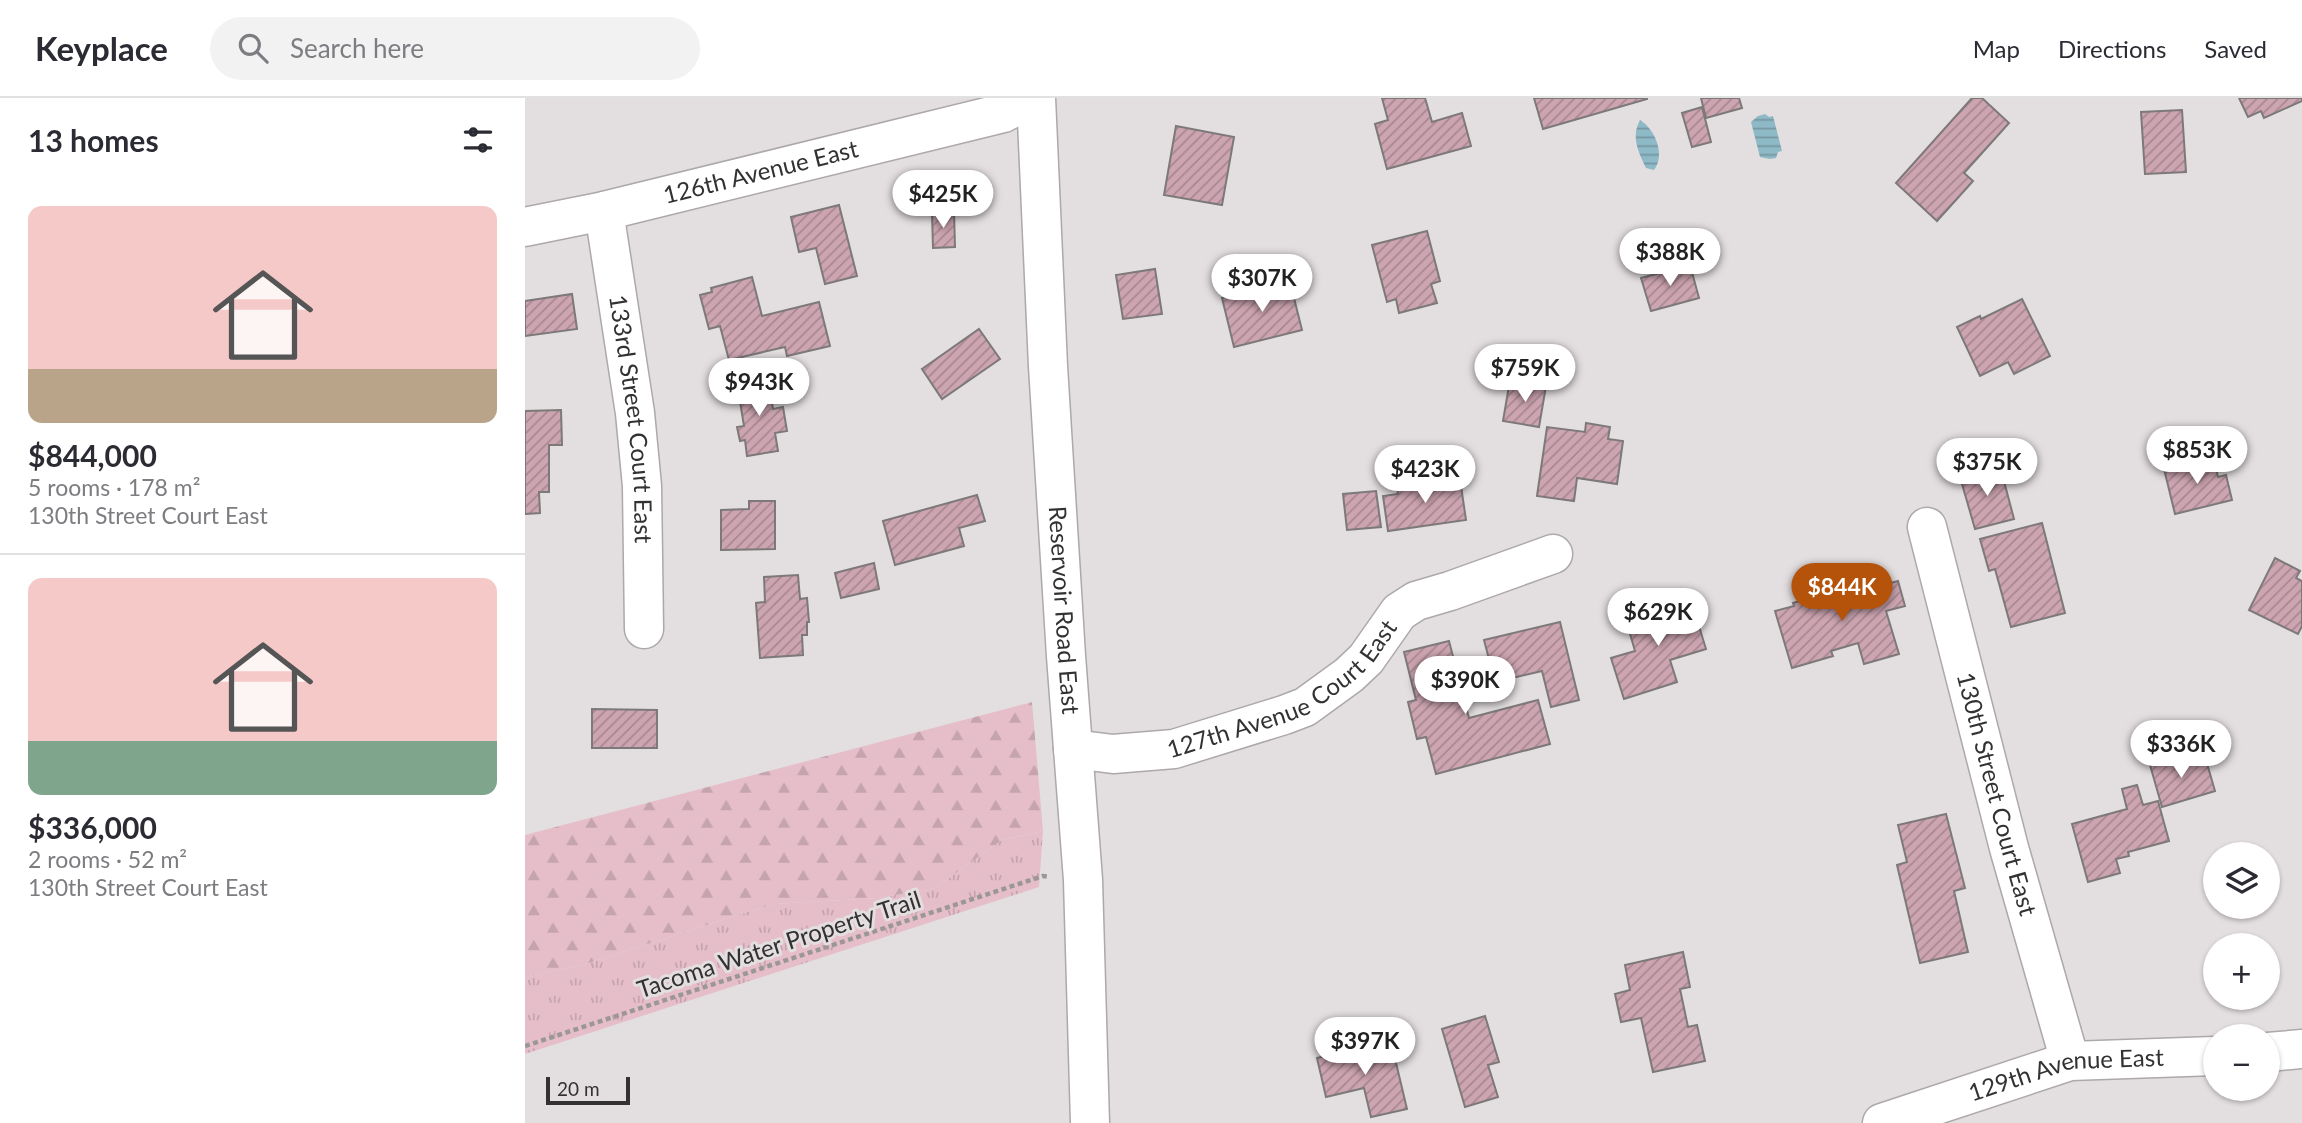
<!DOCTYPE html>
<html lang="en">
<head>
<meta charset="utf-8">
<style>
  body { margin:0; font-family:Lato,sans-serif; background:#f2f2f3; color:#2b2b33; height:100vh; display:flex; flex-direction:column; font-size:26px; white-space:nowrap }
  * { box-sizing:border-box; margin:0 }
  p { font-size:23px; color:#7c7c81 }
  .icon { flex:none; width:38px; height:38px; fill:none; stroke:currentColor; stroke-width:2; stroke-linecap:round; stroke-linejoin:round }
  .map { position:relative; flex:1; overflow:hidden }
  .sheet { display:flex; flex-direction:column; background:#fff; width:525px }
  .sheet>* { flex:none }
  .tools { position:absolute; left:1678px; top:744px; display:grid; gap:14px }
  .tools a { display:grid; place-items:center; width:77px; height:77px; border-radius:50%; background:#fff; box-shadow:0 2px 5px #0004; font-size:35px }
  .scale { position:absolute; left:21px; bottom:18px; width:84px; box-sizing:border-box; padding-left:7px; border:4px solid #333132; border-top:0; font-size:19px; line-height:24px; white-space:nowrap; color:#333132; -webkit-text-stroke:5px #e3dedf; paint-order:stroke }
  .price { position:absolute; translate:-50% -60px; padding:0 16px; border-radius:24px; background:#fff; color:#222; font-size:23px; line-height:46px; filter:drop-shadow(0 2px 4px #0008) }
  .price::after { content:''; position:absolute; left:50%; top:42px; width:21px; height:16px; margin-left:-10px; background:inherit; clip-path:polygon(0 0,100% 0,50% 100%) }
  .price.selected { background:#b45309; color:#fff }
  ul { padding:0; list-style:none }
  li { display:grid; align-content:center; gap:14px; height:371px; padding:0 28px }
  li+li { border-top:2px solid #e1e1e2 }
  li span { display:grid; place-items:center; height:217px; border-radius:14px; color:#555 }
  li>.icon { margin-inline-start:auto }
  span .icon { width:126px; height:126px; fill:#fffc; stroke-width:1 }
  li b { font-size:30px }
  h2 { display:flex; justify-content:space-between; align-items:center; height:84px; padding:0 28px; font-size:30px }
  header { display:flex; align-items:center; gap:42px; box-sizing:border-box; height:98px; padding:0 35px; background:#fff; border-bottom:2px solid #e1e1e2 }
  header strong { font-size:33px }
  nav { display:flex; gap:38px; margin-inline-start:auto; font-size:24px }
  .search { width:490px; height:63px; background:#f2f2f3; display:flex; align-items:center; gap:18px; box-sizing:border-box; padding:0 24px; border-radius:38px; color:#7c7c81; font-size:26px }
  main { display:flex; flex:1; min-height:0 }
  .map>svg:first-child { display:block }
  .grass { fill:url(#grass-tufts) }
  .forest { fill:url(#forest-firs) }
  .water { fill:url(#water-rules) }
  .building { fill:url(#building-hatch); stroke:#7d797a; stroke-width:2 }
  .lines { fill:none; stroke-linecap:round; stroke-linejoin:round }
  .minor-casing { stroke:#ada8a9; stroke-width:41 }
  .path { stroke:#9b9798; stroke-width:4.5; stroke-dasharray:5 3.5; stroke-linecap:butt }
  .minor { stroke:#fff; stroke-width:38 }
  .labels { text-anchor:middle; stroke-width:6; stroke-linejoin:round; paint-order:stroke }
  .street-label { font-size:24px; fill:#333132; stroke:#e3dedf }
</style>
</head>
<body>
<header>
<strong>Keyplace</strong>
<div class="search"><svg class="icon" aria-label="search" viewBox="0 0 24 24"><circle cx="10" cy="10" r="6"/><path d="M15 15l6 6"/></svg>Search here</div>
<nav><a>Map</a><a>Directions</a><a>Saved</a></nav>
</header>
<main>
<section class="sheet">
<h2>13 homes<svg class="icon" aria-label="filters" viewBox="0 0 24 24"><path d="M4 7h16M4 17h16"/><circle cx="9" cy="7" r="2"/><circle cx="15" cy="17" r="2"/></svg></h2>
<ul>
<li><span style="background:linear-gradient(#f6c9c9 75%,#b9a48a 0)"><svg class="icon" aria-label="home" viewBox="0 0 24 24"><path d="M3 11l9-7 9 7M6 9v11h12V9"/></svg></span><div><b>$844,000</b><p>5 rooms · 178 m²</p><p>130th Street Court East</p></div></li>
<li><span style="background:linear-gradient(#f6c9c9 75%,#7fa58c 0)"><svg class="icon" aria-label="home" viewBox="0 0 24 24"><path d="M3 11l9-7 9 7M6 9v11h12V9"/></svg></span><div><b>$336,000</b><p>2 rooms · 52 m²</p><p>130th Street Court East</p></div></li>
</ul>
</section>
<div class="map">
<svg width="1777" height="1025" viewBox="0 0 1777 1025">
  <defs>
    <pattern id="grass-tufts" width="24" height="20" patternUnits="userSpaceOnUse" patternTransform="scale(1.75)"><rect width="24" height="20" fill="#e5beca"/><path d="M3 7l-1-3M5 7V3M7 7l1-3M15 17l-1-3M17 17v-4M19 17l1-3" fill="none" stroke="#c5a4ae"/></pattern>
    <pattern id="forest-firs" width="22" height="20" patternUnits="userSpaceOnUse" patternTransform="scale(1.75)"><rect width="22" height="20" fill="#e5beca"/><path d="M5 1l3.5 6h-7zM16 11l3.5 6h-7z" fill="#c5a4ae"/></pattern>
    <pattern id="water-rules" width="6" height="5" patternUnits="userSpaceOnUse" patternTransform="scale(1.75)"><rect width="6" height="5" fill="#8eb9c6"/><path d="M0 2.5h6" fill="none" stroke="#7597a1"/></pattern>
    <pattern id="building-hatch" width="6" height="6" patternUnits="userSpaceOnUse" patternTransform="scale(1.75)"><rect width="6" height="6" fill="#cda5b1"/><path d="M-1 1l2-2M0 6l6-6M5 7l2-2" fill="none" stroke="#a78791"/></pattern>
  </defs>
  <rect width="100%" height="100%" fill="#e3dedf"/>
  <!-- grass -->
  <path class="grass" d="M518,733L514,789L0,956V880L60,866L248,806L354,800L410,790L477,742Z"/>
  <!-- forest -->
  <path class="forest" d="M507,604L518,733L477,742L410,790L354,800L248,806L60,866L0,880V737Z"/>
  <!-- water -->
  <g class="water">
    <path d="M1240,16L1244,19L1248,18L1257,53L1253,54L1251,60L1245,61L1235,59L1226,24L1233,18Z"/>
    <path d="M1115,22C1130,31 1141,57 1129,72L1121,70C1113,53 1106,39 1115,22Z"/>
  </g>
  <!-- building -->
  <g class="building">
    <path d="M857,0H900L907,24L937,15L946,48L862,71L850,26L863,22Z"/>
    <path d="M1009,0H1122V1L1018,31Z"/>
    <path d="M1176,0H1214L1217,10L1181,20Z"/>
    <path d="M1447,0H1457L1484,25L1439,75L1448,83L1412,123L1371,85Z"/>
    <path d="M1714,0H1777V3L1739,20L1736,13L1723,19Z"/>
    <path d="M1177,9L1186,44L1167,49L1157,15Z"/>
    <path d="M1657,12L1661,74L1620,76L1616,14Z"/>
    <path d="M651,28L709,39L697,107L639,97Z"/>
    <path d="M314,107L332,178L300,186L291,150L274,154L266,119Z"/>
    <path d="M429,114L430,149L408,150L407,115Z"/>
    <path d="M902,133L915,183L906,186L912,205L874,215L871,201L862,204L847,147Z"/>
    <path d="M1165,167L1174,200L1126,213L1116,180Z"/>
    <path d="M630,171L637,216L598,221L591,177Z"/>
    <path d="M227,179L237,218L294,204L305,248L262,258L260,249L204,262L195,228L184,231L175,197L187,194L186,190Z"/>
    <path d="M765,184L777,232L709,249L697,200Z"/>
    <path d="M47,196L52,231L0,238V203Z"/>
    <path d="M1497,201L1525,258L1489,276L1483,264L1455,278L1432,229L1455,218L1456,221Z"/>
    <path d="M454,231L475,261L417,301L397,271Z"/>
    <path d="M243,280L248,311L258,309L262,333L250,335L253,353L222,358L220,342L215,343L212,329L219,328L212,285Z"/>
    <path d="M985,282L1021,288L1014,329L978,323Z"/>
    <path d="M36,312L37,347H24V394H14L15,415L0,416V313Z"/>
    <path d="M1061,325L1085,329L1083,341L1098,343L1092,386L1052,380L1049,403L1012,398L1022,329L1060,334Z"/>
    <path d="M1688,359L1693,379L1701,377L1707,402L1650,416L1639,371Z"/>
    <path d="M1475,368L1489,421L1450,431L1435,379Z"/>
    <path d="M935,381L941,422L863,433L858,398L873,396L872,390Z"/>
    <path d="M851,393L856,429L822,432L818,396Z"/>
    <path d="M452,397L460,423L434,430L439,448L370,467L358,423Z"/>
    <path d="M224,403H250V451L196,452V412L224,411Z"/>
    <path d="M1517,425L1540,515L1486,529L1470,471L1464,473L1455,441Z"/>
    <path d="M1750,460L1775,473L1771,480L1777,483V528L1773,536L1724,512Z"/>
    <path d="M349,465L354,491L316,500L310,475Z"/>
    <path d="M273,477L275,501L282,500L284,524H282V537H277L278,557L235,560L231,505L240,504L239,479Z"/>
    <path d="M1348,481L1351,489L1373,483L1380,508L1361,513L1374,556L1339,566L1333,545L1306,553L1308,558L1267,570L1250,513L1269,508L1268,505Z"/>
    <path d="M1166,502L1181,551L1145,562L1152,584L1099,601L1086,560L1110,553L1101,522Z"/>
    <path d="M1035,524L1054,602L1026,609L1017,573L970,584L959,542Z"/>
    <path d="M924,543L944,620L1013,602L1025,646L911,676L901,639L892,641L883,604L891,602L879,554Z"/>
    <path d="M67,611L132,612V650H67Z"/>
    <path d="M1656,658L1660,668L1681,662L1690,693L1637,709L1625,667Z"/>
    <path d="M1612,687L1618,707L1633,703L1644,743L1603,754L1604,758L1591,761L1595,775L1563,784L1547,726L1602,711L1597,691Z"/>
    <path d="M1421,716L1440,790L1429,793L1443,854L1395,865L1372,767L1382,764L1373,727Z"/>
    <path d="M1158,854L1165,889L1155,891L1163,929L1172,927L1180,963L1128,974L1116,920L1096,924L1090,896L1105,892L1100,867Z"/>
    <path d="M960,918L974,964L963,967L973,999L940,1009L917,931Z"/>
    <path d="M852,945L854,951L867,948L882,1011L846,1019L839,990L801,999L792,960Z"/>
  </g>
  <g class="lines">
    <!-- minor casing -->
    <g class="minor-casing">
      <g id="minor">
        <path id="s1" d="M511,0L523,268L541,558L558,782L565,1025"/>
        <path id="s2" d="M79,113L110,315L117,388L119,531"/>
        <path id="s3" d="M0,129L79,113L478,15L507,0"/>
        <path id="s4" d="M1402,429L1484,750L1545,963"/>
        <path id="s5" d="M548,651L588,656L649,651L759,617L780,609L824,577L841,561L874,514L891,503L925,493L1028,456"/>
        <path d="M1743,954L1777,951"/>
        <path id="s6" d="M1357,1025L1545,963L1690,958"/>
      </g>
    </g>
    <!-- path -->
    <path class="path" d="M0,948L518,778L525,779"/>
    <!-- minor -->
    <use href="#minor" class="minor"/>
  </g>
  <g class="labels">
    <!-- street labels -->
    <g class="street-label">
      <text dy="8" stroke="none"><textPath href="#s3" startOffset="242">126th Avenue East</textPath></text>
      <text dy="8" stroke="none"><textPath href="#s2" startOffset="210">133rd Street Court East</textPath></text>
      <text dy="8" stroke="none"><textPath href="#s1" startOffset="513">Reservoir Road East</textPath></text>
      <text dy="8" stroke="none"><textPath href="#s5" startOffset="228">127th Avenue Court East</textPath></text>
      <text dy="8" stroke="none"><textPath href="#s4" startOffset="276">130th Street Court East</textPath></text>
      <text transform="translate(254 847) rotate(-18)" y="8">Tacoma Water Property Trail</text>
      <text dy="8" stroke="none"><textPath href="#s6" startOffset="192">129th Avenue East</textPath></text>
    </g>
  </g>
</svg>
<div class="tools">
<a><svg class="icon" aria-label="layers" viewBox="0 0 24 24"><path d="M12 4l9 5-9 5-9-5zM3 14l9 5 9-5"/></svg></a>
<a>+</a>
<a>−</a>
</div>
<div class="scale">20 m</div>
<b class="price" style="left:418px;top:132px">$425K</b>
<b class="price" style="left:1145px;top:190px">$388K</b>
<b class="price" style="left:737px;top:216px">$307K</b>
<b class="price" style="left:1000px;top:306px">$759K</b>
<b class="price" style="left:234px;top:320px">$943K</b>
<b class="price" style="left:1672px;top:388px">$853K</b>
<b class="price" style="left:1462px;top:400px">$375K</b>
<b class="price" style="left:900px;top:407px">$423K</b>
<b class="price selected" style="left:1317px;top:525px">$844K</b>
<b class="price" style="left:1133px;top:550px">$629K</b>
<b class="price" style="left:940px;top:618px">$390K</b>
<b class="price" style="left:1656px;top:682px">$336K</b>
<b class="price" style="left:840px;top:979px">$397K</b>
</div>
</main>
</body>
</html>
